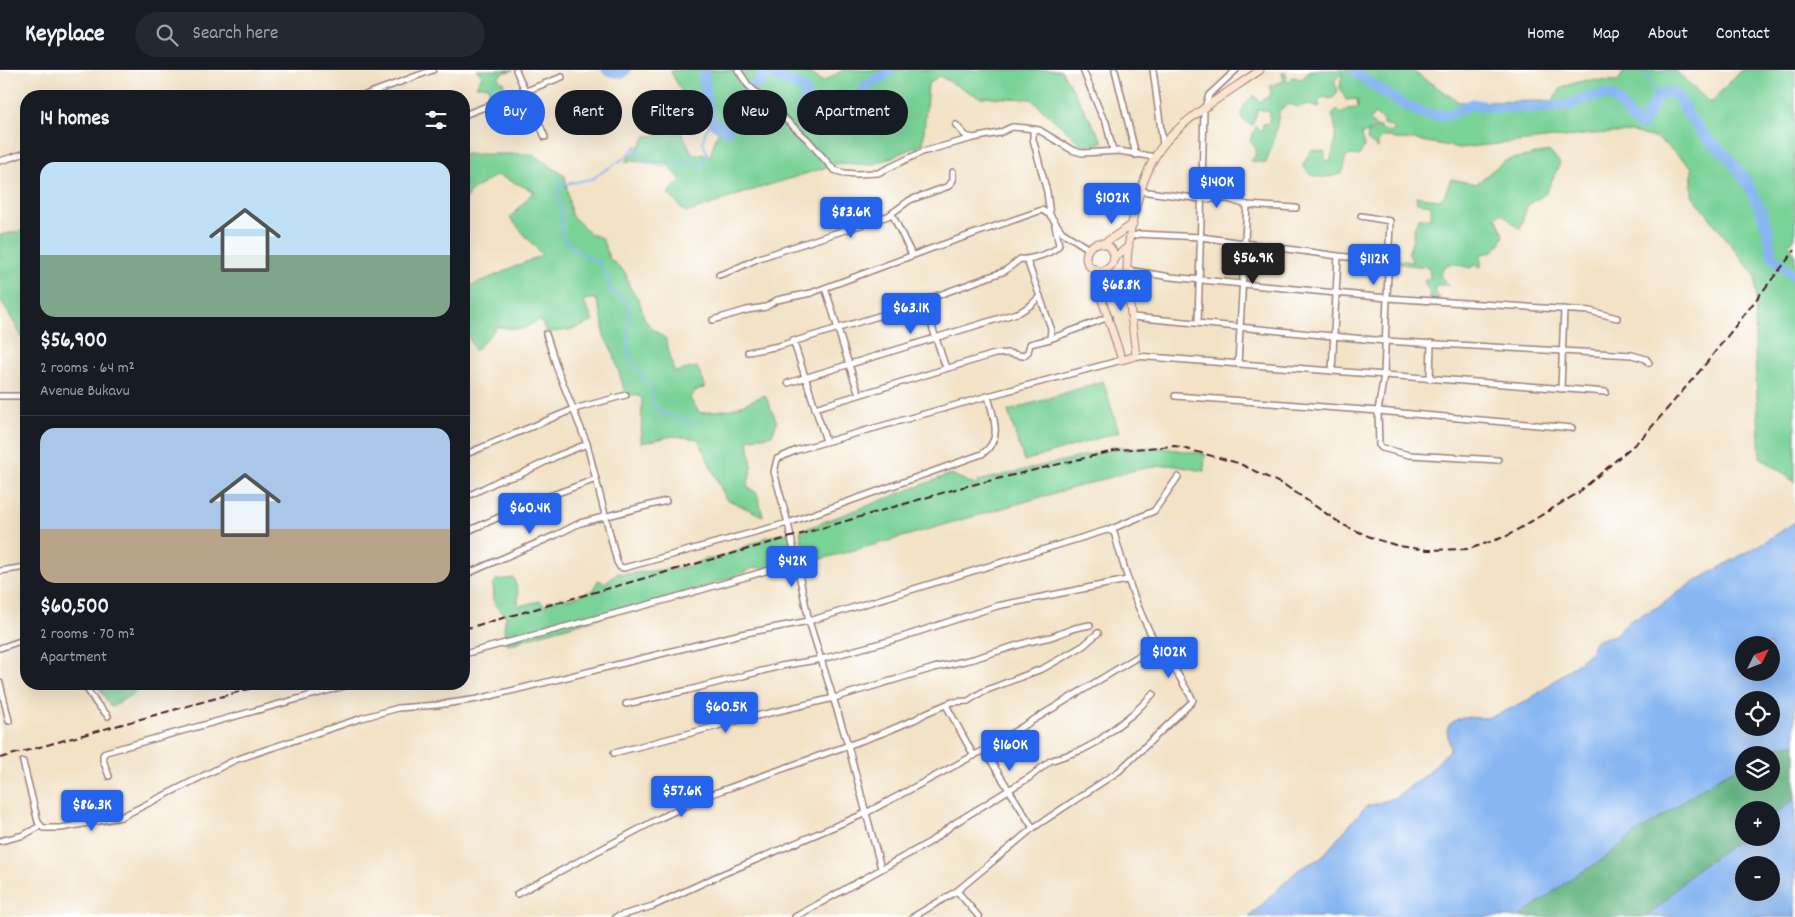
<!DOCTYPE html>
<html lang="en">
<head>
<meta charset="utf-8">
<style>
  body { margin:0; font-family:Dekko,sans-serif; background:#242831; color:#f1f3f6; height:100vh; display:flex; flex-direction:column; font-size:19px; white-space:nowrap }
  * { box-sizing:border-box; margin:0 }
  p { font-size:16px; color:#9ea1a6 }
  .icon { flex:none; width:28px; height:28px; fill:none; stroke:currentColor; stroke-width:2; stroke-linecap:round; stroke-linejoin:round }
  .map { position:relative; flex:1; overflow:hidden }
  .drawer { position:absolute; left:20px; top:20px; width:450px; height:600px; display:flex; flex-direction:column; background:#171b24; border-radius:20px; box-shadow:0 5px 20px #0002 }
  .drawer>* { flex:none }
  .guide { position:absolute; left:485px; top:20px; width:475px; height:45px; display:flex; gap:10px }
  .needle { width:32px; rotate:48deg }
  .fabs { position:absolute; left:1735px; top:566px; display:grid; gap:10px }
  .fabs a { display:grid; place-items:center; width:45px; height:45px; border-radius:50%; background:#171b24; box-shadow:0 5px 20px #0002; font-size:25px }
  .price { position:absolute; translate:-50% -42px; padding:0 11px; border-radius:5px; background:#2563eb; color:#fff; font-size:16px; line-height:32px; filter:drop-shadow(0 1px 2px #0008) }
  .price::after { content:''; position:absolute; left:50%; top:30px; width:15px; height:11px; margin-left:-8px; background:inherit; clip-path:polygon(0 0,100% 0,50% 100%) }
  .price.on { background:#222; color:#fff }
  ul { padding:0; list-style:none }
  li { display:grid; align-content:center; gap:10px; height:265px; padding:0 20px }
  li+li { border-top:1px solid #363941 }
  li span { display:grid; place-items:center; height:155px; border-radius:15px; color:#555 }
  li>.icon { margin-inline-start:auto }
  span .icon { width:90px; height:90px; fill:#fffc; stroke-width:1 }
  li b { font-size:21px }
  h2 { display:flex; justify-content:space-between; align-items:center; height:60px; padding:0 20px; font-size:21px }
  .tag { padding:0 18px; border-radius:22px; background:#171b24; box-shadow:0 5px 20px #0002; font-size:18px; line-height:45px }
  .tag.on { background:#2563eb; color:#fff }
  header { display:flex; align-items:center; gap:30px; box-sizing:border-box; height:70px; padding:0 25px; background:#171b24; border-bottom:1px solid #363941 }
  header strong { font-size:24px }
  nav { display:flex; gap:28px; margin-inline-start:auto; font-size:18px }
  .search { width:350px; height:45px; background:#242831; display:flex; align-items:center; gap:12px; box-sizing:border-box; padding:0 18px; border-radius:28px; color:#9ea1a6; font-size:19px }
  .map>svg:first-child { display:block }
  .green { fill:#79d298; stroke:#627862 }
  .forest { fill:#62b480; stroke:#566a56 }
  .water { fill:#87b6f1; stroke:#686a8e; fill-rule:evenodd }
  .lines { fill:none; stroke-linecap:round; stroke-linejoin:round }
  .stream { stroke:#87b6f1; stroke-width:2 }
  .river { stroke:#87b6f1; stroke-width:11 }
  .street-casing { stroke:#9e8078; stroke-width:8 }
  .secondary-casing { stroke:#9e8078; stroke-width:9 }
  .street { stroke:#fff; stroke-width:5 }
  .secondary { stroke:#fce5d0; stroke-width:7 }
  .rail { stroke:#4a1f2b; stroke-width:2; stroke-dasharray:8 4; stroke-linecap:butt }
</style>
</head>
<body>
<header>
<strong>Keyplace</strong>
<div class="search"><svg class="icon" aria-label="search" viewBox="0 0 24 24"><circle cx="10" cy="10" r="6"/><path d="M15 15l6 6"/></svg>Search here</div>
<nav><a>Home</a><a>Map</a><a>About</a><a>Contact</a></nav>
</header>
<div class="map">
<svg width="1795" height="847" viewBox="0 0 1795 847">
  <rect width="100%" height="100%" fill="#fff"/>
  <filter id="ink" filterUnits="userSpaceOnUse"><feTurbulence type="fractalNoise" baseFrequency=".02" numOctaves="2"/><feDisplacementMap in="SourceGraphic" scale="10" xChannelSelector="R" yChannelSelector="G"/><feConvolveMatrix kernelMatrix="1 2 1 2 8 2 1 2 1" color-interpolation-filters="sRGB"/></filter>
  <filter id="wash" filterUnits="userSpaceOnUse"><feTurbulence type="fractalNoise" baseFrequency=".0096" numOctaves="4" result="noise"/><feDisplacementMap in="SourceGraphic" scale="20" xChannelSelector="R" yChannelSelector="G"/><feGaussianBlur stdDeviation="1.12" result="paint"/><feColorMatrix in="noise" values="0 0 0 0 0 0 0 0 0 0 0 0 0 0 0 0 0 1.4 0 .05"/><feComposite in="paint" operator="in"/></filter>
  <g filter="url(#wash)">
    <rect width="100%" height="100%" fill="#f2e2c6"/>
    <!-- green -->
    <g class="green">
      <path d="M477,0H513L500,4L499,10L505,13L502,18H506L513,22L496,30L490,28L488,16H476L482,6Z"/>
      <path d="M673,0H806L823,12L843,0H1061L1103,72L1083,76L1031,29L979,27L939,6L928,14L923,74L873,95L840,93L747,122L686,143L668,123L681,110L667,93L625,91L638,79L646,66L682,63L692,83L710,86L718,61L687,32L671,2Z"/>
      <path d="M1310,0H1411L1459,32L1552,31L1562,17L1586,10L1618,11L1625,0H1675L1710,33L1741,0H1795V168L1789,175L1795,184V412L1760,387L1755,283L1756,207L1692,125V97L1658,69L1633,62L1592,64L1460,78L1415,70L1395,69L1389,67H1383L1378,71V78L1367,70L1368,63L1373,62L1376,57H1380C1383,61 1386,62 1391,63L1394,60L1392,57L1383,54V50L1374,44L1370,50L1375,56L1372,60L1362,64L1364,77L1359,86L1352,85L1345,87L1344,99L1341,104C1326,107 1312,112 1303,95L1311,80L1325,82V90L1330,92C1334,76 1339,61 1332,45L1337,39L1342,44L1347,39L1358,38L1357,29L1346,30L1340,18L1342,3L1334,11L1338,21L1334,27L1330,29L1324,27L1318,31L1320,36L1317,38L1307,34L1298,37L1289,34L1279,41C1277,60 1272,76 1266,93L1251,91L1255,86L1256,77L1250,71L1256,56L1262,61L1263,54L1269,53L1270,42L1258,39L1252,56L1242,49C1240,38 1246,33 1254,25L1260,32L1271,25L1270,16L1284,11L1282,3H1286L1287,12L1292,7L1302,9Z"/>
      <path d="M1549,81L1560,93L1546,123L1527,136L1520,159L1501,143L1496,147L1504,165C1498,178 1495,183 1481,184V197L1475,195L1470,198L1451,193L1444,197L1440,206L1449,215H1435V224L1441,229L1428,228L1430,223L1424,211L1430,207L1429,197L1399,194V190L1413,192L1408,183C1415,170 1411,159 1419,148H1431V135L1417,133L1416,126L1439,130L1444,126L1451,109L1476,114L1504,91Z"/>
      <path d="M464,84H532L565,106L571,145L591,164L602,168L609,188L625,202L630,218L639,230L644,248L650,257L666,269L674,302L697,297L706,317L695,321L690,329L700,343L732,339L765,325L777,352L772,365L748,370L752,397L747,417L757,423L763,446L726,429L698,369L673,366L641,373L642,327L625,323L614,285L604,266L602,247L596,229L583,230L593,251C576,260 566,261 547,262L540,250L522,259L497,257L475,281L464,257V219L542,185L510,148L534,121L497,105L469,122L464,135Z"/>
      <path d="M26,160V274L0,228V165Z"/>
      <path d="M1103,311L1119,362L1024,391L1008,341Z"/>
      <path d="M1155,377L1205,384L1204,401L1170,395L1139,399L888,471L806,493L800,461L951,404L977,416L978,411L1117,378Z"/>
      <path d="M792,462L796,492L763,499L756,497L730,508L675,526L525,569L513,574H507L504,559L506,545L497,538L493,530L494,524L493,515L496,510L514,508L518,523V536L540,531L546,537L548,531L556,530L560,528L570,529L594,520L598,510L605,513L618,503L627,504L686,497L706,489L719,488L767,467Z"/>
      <path d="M97,614H149L111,637Z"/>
    </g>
    <!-- forest -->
    <path class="forest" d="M1795,673V729L1771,747V740H1744V767L1693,802L1660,836L1645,847H1520L1574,806L1599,792L1632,766L1662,747L1689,727L1716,709L1744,694V712H1771V685H1762L1778,677Z"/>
    <!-- water -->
    <g class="water">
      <path d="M1795,452V673L1778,677L1762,685H1744V694L1716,709L1689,727L1662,747L1632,766L1599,792L1574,806L1520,847H1249L1299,799L1321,788L1365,737L1397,727L1431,700L1450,679L1447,660L1450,654L1456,650L1463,647L1486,648L1496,645L1525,632L1540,622L1584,588L1592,581L1594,572L1597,570L1615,565L1629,550L1660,536L1684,518L1771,468ZM1744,575H1771V602H1744ZM1744,630H1771V658H1744Z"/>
      <path d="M1795,729V847H1645L1660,836L1693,802L1744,767L1771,768V747ZM1744,795H1771V822H1744Z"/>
    </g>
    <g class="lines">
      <!-- stream -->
      <g class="stream">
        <path d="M1640,0L1649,9L1658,27"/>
        <path d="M693,352L660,343L652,333V320L630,289L628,275L629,237L619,225L610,222L609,209L604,208V203L600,193L575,180L564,168L561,156L562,144L557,124L561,115L595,108L596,106L626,87L637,76L644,91L663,97L677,91L702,97L707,82C699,69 705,64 711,51"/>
      </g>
      <!-- river -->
      <g class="river">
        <path d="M607,0L622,3L625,0"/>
        <path d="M704,0L705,21L711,51L726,60C744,48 735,47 744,30C751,18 760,9 772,1L775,5L799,16L804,19L806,25L802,39C809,49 822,49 834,51L844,42L853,41L866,16L882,7L890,0"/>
        <path d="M1355,0L1356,3L1400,33L1426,44L1438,46L1448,45L1472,34L1489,37L1543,38L1568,35L1594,26L1606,24C1623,29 1628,52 1642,55C1650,43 1653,21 1672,22L1680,29L1688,45L1704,65L1731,90L1746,111L1760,138L1768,160L1772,186L1781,195L1795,205"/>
      </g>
    </g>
  </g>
  <g filter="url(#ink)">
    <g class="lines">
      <!-- street casing -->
      <g class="street-casing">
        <g id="street">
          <path d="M516,0L545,67"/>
          <path d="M738,0L748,15L807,69L834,100L844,103L856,104L878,103L922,82L973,68"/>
          <path d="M1083,0L1101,44L1106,52L1113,81"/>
          <path d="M1115,0L1136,85"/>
          <path d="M1153,0L1163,75"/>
          <path d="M362,26L433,0"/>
          <path d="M464,45L562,7"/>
          <path d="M956,55L966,66L973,68L999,63L1012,57L1026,58L1039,60L1072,80L1082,83L1119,81L1155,87"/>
          <path d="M1033,59V69L1047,122L1050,145"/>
          <path d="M0,91L26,83"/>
          <path d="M1140,121L1202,129H1228L1247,135L1296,138"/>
          <path d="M892,144L912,185"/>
          <path d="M1361,146L1390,151L1384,305L1378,341L1379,375L1382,378L1409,385L1498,390"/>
          <path d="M1130,167L1139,164L1201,167L1338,186L1388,191"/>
          <path d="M1027,190L1051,258L1050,269"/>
          <path d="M1127,200L1171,207L1387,228L1590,241L1617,248"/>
          <path d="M719,205L733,200L759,188L888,146L910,130L949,116L953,110V102"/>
          <path d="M825,218C837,253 846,289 859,324"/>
          <path d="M923,230L946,298"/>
          <path d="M1132,247L1385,271L1632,285L1646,289L1649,293"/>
          <path d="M713,250L747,240L766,237L777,230L811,223L930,179L1042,140L1050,145L1062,162L1089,179"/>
          <path d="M1198,253L1204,40L1209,25L1236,0"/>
          <path d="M546,264L558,301L587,374L617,492L620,497L624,498L788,453L982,384C1004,369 993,347 988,326L1122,290"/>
          <path d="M793,270L826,371"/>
          <path d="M748,282L779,276L892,242L1005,201L1020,189C1029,190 1055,183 1059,175L1055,155"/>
          <path d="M1136,286L1606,322"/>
          <path d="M1238,294L1247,135"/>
          <path d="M1332,301L1338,186"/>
          <path d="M1430,309L1431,273"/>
          <path d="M788,313L1020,242L1031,235L1040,226"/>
          <path d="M1561,319L1564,239"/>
          <path d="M0,326H26"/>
          <path d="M1175,326L1378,341L1572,358"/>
          <path d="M815,338L995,284L1008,283L1023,286L1028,282L1030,274L1050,269L1109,247"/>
          <path d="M464,385L574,339L626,325"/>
          <path d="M464,428L500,410L519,405L557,386L587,374"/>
          <path d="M464,460H470L536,431L596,409"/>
          <path d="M1109,460L1154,441L1178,407"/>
          <path d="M0,501L26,497"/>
          <path d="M464,505L556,465L580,453L666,431"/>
          <path d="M0,578L26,569"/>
          <path d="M464,584L673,528L797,492"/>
          <path d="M0,613L9,651"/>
          <path d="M84,614L96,633L108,646"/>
          <path d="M626,634L689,620L781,596L822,589L896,569L997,536L1127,510"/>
          <path d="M946,635L974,686"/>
          <path d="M984,680L1157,575L1177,603L1193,630L1192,632L1119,701L1033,758"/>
          <path d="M614,683L752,647L834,628L934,598L973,589L1028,572L1051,567L1075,558L1090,555"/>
          <path d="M23,692L38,752L43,758H61L121,747L235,690L362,648L398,638L437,635L478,629L741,564L809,551L1107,460L1114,462C1125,502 1136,539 1157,575"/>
          <path d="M109,706L103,690V685L106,682L352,614"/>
          <path d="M0,771L24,765L40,756"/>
          <path d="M957,821L979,847"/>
          <path d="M517,824L660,748L712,724L883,663L916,649L926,643L952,632L968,631L982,622L1044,598L1083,576L1098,563"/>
          <path d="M616,847L653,836L718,806L866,743L881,798"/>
          <path d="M795,847L930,772L955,753L1030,707L1050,691L1082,680L1097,672L1135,642L1153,624"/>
          <path d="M913,847L957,821L1033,758L984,680L866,743L848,675L809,551L788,453L774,402L777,389L797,380L988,326"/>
        </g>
      </g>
      <!-- secondary casing -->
      <g class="secondary-casing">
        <g id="secondary">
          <circle cx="1100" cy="187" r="14"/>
          <path d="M1103,174L1133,154"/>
          <path d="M1114,188L1129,176"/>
          <path d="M1095,199L1097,215L1122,290L1136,286C1133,257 1128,228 1127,199C1127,161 1142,95 1169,68C1192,43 1232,20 1260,0"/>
        </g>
      </g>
      <!-- street -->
      <use href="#street" class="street"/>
      <!-- secondary -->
      <use href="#secondary" class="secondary"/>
      <!-- rail -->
      <g class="rail">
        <path d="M464,559L791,467L959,418L1118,380L1175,376L1238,393L1286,416L1343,455L1375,469L1399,476L1427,480L1469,479L1507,466L1578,423L1643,367L1704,296L1795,180"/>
        <path d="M0,688L267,614"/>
      </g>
    </g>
  </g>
</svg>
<div class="fabs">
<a><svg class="needle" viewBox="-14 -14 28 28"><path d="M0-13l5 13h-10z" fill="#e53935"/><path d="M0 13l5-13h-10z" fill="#9ea1a6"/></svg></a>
<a><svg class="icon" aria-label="locate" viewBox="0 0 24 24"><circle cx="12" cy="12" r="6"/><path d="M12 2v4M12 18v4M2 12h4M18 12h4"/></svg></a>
<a><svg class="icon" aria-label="layers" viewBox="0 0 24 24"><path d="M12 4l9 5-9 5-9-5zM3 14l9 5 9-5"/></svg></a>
<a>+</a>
<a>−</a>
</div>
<b class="price" style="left:1217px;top:139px">$140K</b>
<b class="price" style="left:1112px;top:155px">$102K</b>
<b class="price" style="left:851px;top:169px">$83.6K</b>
<b class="price on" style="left:1253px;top:215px">$56.9K</b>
<b class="price" style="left:1374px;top:216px">$112K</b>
<b class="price" style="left:1121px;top:242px">$68.8K</b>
<b class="price" style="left:911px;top:265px">$63.1K</b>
<b class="price" style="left:530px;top:465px">$60.4K</b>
<b class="price" style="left:792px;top:518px">$42K</b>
<b class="price" style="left:1169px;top:609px">$102K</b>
<b class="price" style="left:726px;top:664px">$60.5K</b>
<b class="price" style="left:1010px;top:702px">$160K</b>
<b class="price" style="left:682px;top:748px">$57.6K</b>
<b class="price" style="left:92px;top:762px">$86.3K</b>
<div class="guide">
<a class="tag on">Buy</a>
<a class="tag">Rent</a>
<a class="tag">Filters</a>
<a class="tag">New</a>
<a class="tag">Apartment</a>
</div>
<section class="drawer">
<h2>14 homes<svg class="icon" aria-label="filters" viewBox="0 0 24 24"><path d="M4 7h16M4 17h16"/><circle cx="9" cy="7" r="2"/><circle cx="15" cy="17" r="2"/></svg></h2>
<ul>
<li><span style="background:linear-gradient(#bfe0f5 60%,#7fa58c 0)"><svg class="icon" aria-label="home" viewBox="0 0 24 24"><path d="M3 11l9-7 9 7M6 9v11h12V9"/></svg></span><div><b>$56,900</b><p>2 rooms · 64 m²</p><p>Avenue Bukavu</p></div></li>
<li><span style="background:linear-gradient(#a9c7e8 65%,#b9a48a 0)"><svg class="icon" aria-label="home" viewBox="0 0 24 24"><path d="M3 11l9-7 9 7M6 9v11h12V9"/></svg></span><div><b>$60,500</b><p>2 rooms · 70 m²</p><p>Apartment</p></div></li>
</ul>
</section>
</div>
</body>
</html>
